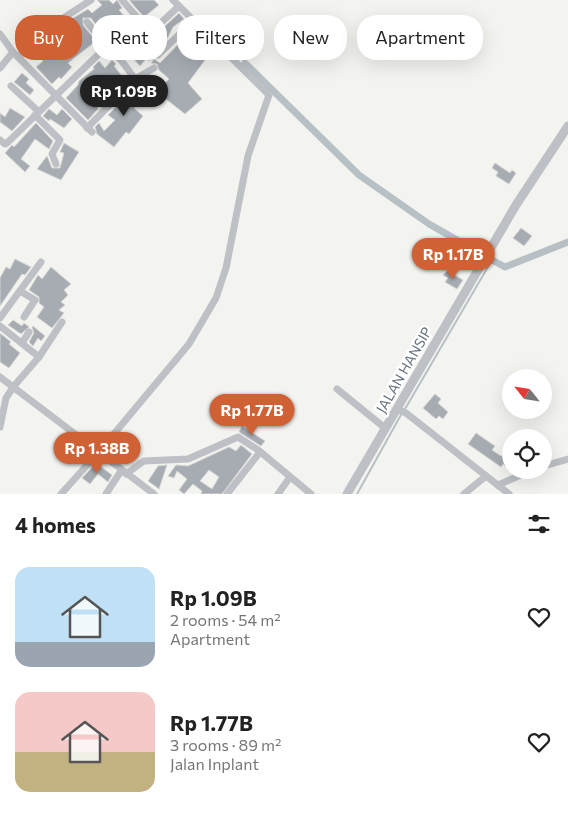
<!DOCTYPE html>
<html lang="en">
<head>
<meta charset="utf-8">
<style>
  body { margin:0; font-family:Commissioner,sans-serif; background:#f6f6f6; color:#222; height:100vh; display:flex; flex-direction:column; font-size:19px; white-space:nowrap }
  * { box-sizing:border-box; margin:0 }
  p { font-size:16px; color:#767676 }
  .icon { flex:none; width:28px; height:28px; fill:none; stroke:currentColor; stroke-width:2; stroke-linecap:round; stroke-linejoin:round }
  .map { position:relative; height:494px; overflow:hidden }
  .drawer { display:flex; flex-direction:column; background:#fff; flex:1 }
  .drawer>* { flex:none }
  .guide { position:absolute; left:15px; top:15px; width:539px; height:45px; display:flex; gap:10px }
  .needle { width:32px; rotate:300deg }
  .buttons { position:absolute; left:502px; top:369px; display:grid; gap:10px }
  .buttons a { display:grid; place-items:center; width:50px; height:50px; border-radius:50%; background:#fff; box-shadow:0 5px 20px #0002; font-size:25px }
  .price { position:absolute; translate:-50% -42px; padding:0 11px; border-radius:18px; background:#d06134; color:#fff; font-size:16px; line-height:32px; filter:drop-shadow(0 1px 2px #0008) }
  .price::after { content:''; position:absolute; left:50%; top:30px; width:15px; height:11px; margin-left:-8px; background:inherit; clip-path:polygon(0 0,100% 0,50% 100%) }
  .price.active { background:#222; color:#fff }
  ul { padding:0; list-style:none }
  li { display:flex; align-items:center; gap:15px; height:125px; padding:0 15px }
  li span { display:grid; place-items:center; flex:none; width:140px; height:100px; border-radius:15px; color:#555 }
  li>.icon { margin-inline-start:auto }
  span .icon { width:60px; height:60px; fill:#fffc; stroke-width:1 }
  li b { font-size:21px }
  h2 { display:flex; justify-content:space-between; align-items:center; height:60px; padding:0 15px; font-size:21px }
  .pill { padding:0 18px; border-radius:20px; background:#fff; box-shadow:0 5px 20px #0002; font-size:18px; line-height:45px }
  .pill.active { background:#d06134; color:#fff }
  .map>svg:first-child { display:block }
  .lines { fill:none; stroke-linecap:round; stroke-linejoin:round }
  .stream { stroke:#b7c1c5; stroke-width:2 }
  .canal { stroke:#b7c1c5; stroke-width:7 }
  .building { fill:#a6acb2; stroke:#d5d5d3; fill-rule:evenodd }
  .minor { stroke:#bdc0c4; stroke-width:7 }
  .tertiary { stroke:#bdc0c4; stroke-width:9 }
  .labels { text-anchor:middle; stroke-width:5; stroke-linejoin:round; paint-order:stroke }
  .street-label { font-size:14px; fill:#66727e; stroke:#fff }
</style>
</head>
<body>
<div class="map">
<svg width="568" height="494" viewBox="0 0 568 494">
  <rect width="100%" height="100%" fill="#f3f4f0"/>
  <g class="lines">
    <!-- stream -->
    <g class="stream">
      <path d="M405,409L492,260"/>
      <path d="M357,494L402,413"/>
    </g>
    <!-- canal -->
    <path class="canal" d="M245,63L359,175L429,224L494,261L505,267L568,242"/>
  </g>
  <!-- building -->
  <g class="building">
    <path d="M97,0H109L113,4L117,0L122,8L119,10L126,18L105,37L91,18H83V25L96,41L68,63L72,67L61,79L59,77L52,84L36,67L43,61L34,51L65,23L88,9L92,13L102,5ZM72,29L81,37L70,48L61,39Z"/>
    <path d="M129,0H154L159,5L144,17Z"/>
    <path d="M179,13L184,19L173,27L167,39L151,55L154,58L149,61L146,59L140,66L132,57Z"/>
    <path d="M193,29L214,48L188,83L202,99L185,114L157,92L169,79L159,70L157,64L151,63L154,59L160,63Z"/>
    <path d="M112,60L116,64L114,66L126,81L116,89L107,78L98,87L95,84L85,93L95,102L98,109L88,120L66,98L78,85L79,81L94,69L93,67L99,61L105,68Z"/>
    <path d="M22,73L29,79L26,83L34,90L30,95L14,82Z"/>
    <path d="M140,83L148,90L141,101L134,108L143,116L129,134L126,132L114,147L97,134L95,127L99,123L104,131L115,120L108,115Z"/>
    <path d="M10,108L25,117L12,131L0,122V113L5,117Z"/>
    <path d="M49,109L57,115L62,109L72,119L64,128L50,119L49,121L43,116Z"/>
    <path d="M36,123L53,141L49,149L35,139L21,159L30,166L25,172L5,153L12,145L14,147Z"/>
    <path d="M64,143L79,152L61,180L37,169L47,156L52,168H60L64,153L60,152Z"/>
    <path d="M495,163L510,173L512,170L516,173L509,184L496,176L498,172L492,168Z"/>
    <path d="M521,228L532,236L524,246L513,238Z"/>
    <path d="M15,259L31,267L25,275L22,274L0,306V278L6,267L10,269Z"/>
    <path d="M51,267L71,284L64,290L68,295L61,302L65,305L59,310L64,313L52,328L37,317L44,307L39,303V297L29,290L38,275L42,279Z"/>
    <path d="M447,271L463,280L457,289L445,282L448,278L443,275Z"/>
    <path d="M13,320L22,326L24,323L29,327L21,334L8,325Z"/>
    <path d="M33,326L45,336L41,341L38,338L33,346L29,342L34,333L32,327Z"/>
    <path d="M0,333L11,342L9,344L20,353L9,368L0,362Z"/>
    <path d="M435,394L441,399L438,403L448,412L443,419L439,416L436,419L423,408Z"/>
    <path d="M242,426L265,441L261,446L239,432Z"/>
    <path d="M476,433L495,446L492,450L501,456L506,452L511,457V471L503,464L501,467L468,444Z"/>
    <path d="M241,445L252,454L222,494H201L202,491L193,484L184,494L179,490L187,479L177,471L174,478L168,476L176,465L188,466L229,447L236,451ZM209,470L219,477L212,489L200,481Z"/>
    <path d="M96,463L112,475L108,482L98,474L90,484L82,478Z"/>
    <path d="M167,465L159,489L148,481L158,466Z"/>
  </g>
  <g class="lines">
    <!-- minor -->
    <g class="minor">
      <path d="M122,0L150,32"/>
      <path d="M173,0L179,6"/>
      <path d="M87,22L106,46"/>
      <path d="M0,34L13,52"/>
      <path d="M105,48L125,26L140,41"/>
      <path d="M158,55L193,21"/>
      <path d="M18,57L62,19L91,0"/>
      <path d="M121,60L135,79L154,68"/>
      <path d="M0,68L13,52L92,132"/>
      <path d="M11,86L38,111"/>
      <path d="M35,115L60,140L52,154L56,164"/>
      <path d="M87,128L135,79"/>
      <path d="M0,140L5,144L7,143L105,48L121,60L179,6L269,95L248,156L226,268L216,298L189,344L98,453L61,494"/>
      <path d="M20,291L35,300L24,317"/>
      <path d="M0,318L41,262"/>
      <path d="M0,326L39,357"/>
      <path d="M22,343L29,332"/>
      <path d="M0,377L154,494"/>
      <path d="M337,389L385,428"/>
      <path d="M397,409L406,413L509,494"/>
      <path d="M0,427L6,398L14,386L39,357L62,322"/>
      <path d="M544,466L568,459"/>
      <path d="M126,474L144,461L188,459L238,437L258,450L311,494"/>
      <path d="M498,485L532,470"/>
      <path d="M106,494L121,471"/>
      <path d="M227,494L260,452"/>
      <path d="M278,494L290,477"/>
      <path d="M464,494L486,476"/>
    </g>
    <!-- tertiary -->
    <path class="tertiary" d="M347,494L516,205L568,126"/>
  </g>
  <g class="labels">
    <!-- street labels -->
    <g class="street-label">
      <text transform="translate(404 370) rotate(-60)" y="5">JALAN HANSIP</text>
    </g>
  </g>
</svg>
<div class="buttons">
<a><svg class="needle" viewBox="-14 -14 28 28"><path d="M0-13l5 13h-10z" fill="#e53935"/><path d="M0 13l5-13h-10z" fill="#767676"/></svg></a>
<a><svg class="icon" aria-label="locate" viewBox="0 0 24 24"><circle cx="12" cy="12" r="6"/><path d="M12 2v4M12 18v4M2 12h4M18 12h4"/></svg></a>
</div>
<b class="price active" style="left:124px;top:117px">Rp 1.09B</b>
<b class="price" style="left:453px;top:280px">Rp 1.17B</b>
<b class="price" style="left:252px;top:436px">Rp 1.77B</b>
<b class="price" style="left:97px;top:474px">Rp 1.38B</b>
<div class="guide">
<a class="pill active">Buy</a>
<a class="pill">Rent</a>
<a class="pill">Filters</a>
<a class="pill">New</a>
<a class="pill">Apartment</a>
</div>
</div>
<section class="drawer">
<h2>4 homes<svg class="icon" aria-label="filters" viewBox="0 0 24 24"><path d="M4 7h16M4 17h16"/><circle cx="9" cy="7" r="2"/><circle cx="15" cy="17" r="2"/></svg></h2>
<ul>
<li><span style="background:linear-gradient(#bfe0f5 75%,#9aa5b1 0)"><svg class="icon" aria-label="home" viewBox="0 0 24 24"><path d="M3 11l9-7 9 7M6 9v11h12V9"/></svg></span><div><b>Rp 1.09B</b><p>2 rooms · 54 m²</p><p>Apartment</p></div><svg class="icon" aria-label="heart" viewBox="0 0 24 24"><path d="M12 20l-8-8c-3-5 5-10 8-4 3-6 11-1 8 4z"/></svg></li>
<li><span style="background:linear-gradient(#f6c9c9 60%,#c2b280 0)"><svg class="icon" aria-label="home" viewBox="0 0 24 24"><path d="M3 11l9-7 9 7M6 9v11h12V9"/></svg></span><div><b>Rp 1.77B</b><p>3 rooms · 89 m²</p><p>Jalan Inplant</p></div><svg class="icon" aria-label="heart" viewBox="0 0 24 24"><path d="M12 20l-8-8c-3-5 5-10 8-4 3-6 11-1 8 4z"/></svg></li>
</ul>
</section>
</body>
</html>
